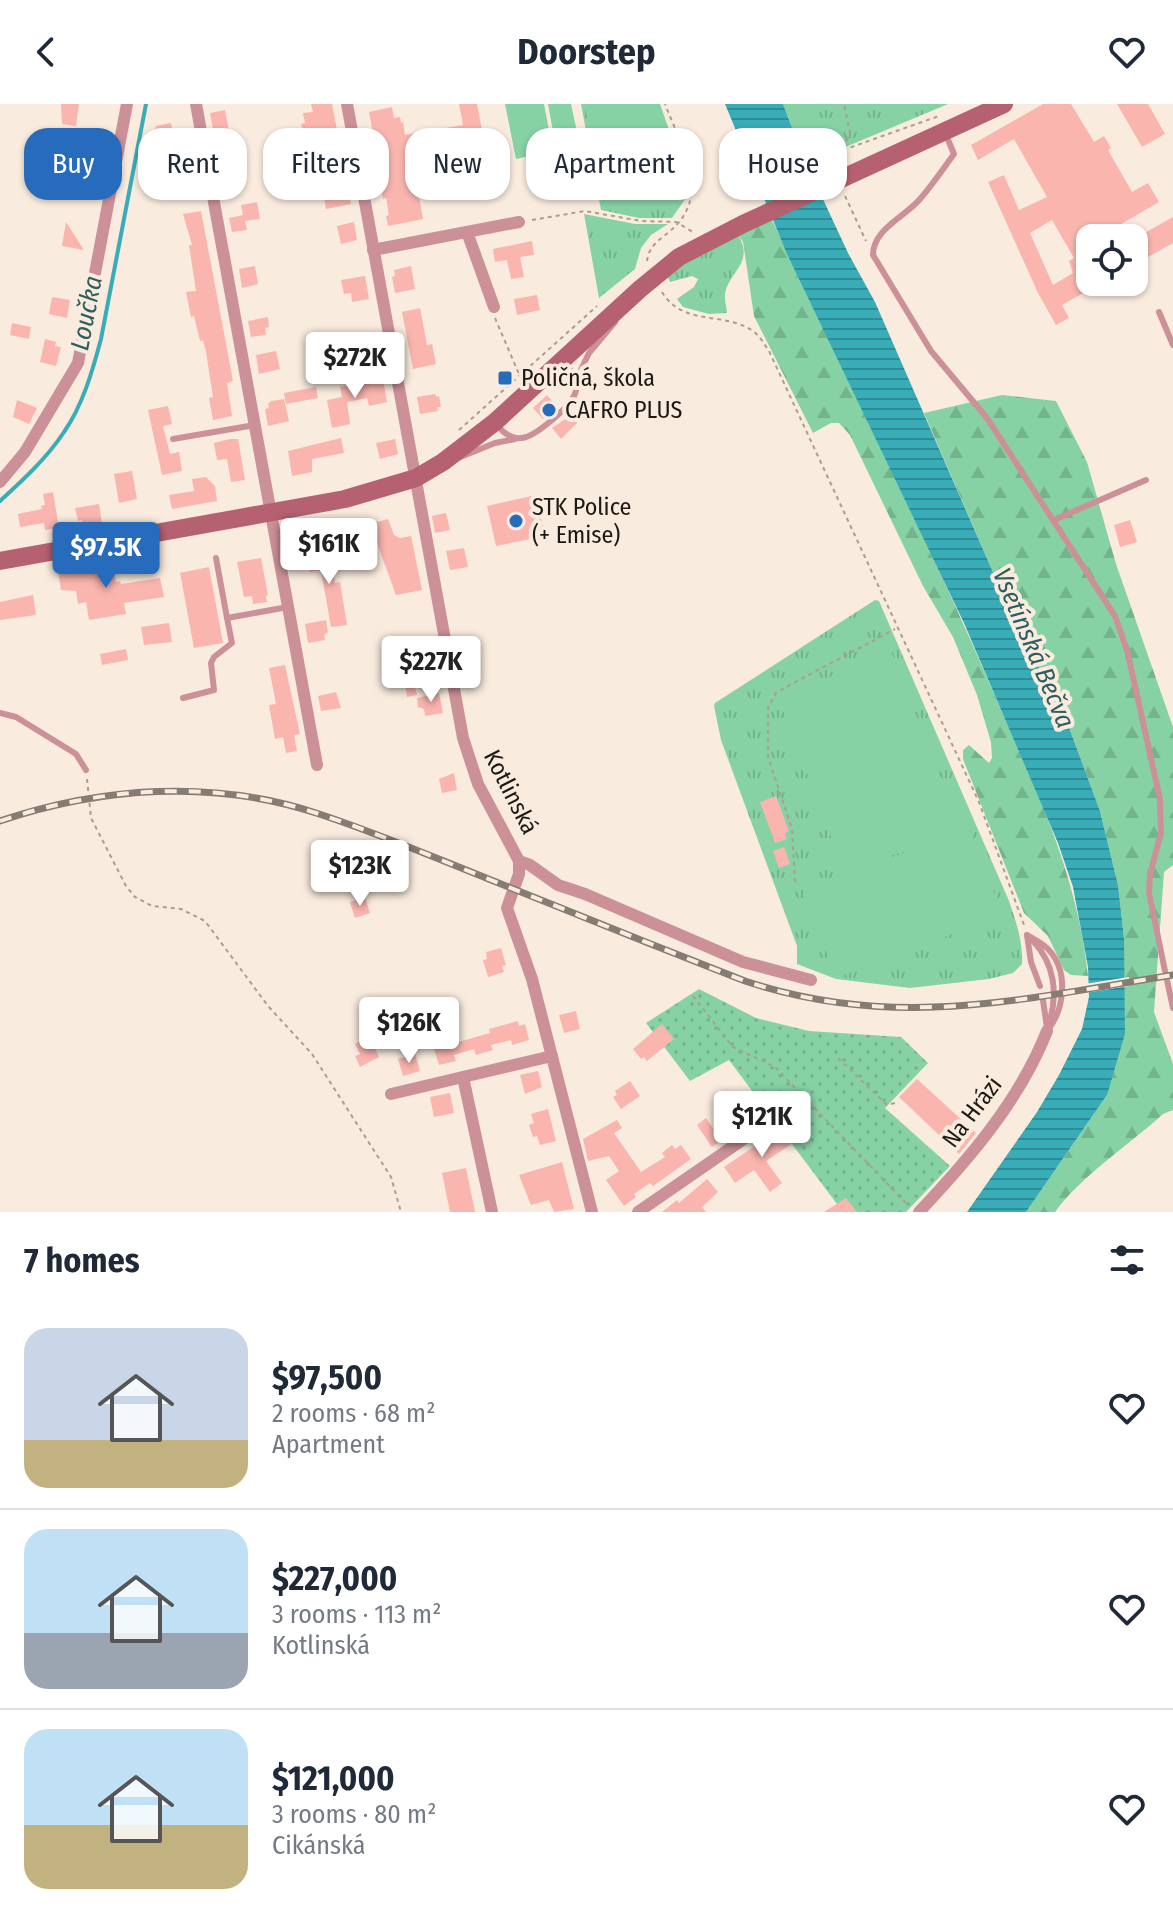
<!DOCTYPE html>
<html lang="en">
<head>
<meta charset="utf-8">
<style>
  body { margin:0; font-family:"Fira Sans Condensed",sans-serif; background:#f6f6f7; color:#1f2937; height:100vh; display:flex; flex-direction:column; font-size:30px; white-space:nowrap }
  * { box-sizing:border-box; margin:0 }
  p { font-size:26px; color:#747a83 }
  .icon { flex:none; width:44px; height:44px; fill:none; stroke:currentColor; stroke-width:2; stroke-linecap:round; stroke-linejoin:round }
  .map { position:relative; height:1108px; overflow:hidden }
  .panel { display:flex; flex-direction:column; background:#fff; flex:1 }
  .panel>* { flex:none }
  .hud { position:absolute; left:24px; top:24px; width:1126px; height:72px; display:flex; gap:16px }
  .buttons { position:absolute; left:1076px; top:120px; display:grid; gap:16px }
  .buttons a { display:grid; place-items:center; width:72px; height:72px; border-radius:16px; background:#fff; box-shadow:0 2px 6px #0004; font-size:40px }
  .price { position:absolute; translate:-50% -68px; padding:0 18px; border-radius:8px; background:#fff; color:#222; font-size:26px; line-height:52px; filter:drop-shadow(0 2px 4px #0008) }
  .price::after { content:''; position:absolute; left:50%; top:48px; width:24px; height:18px; margin-left:-12px; background:inherit; clip-path:polygon(0 0,100% 0,50% 100%) }
  .price.active { background:#266bbc; color:#fff }
  ul { padding:0; list-style:none }
  li { display:flex; align-items:center; gap:24px; height:200px; padding:0 24px }
  li+li { border-top:2px solid #e0e1e3 }
  li span { display:grid; place-items:center; flex:none; width:224px; height:160px; border-radius:24px; color:#555 }
  li>.icon { margin-inline-start:auto }
  span .icon { width:96px; height:96px; fill:#fffc; stroke-width:1 }
  li b { font-size:34px }
  h2 { display:flex; justify-content:space-between; align-items:center; height:96px; padding:0 24px; font-size:34px }
  .pill { padding:0 28px; border-radius:24px; background:#fff; box-shadow:0 2px 6px #0004; font-size:28px; line-height:72px }
  .pill.active { background:#266bbc; color:#fff }
  header { display:flex; justify-content:space-between; align-items:center; height:104px; padding:0 24px; background:#fff; font-size:36px; font-weight:700 }
  .map>svg:first-child { display:block }
  .grass { fill:url(#grass-tufts) }
  .forest { fill:url(#forest-firs) }
  .garden { fill:url(#garden-dots) }
  .pitch { fill:#87d2a5 }
  .water { fill:url(#water-rules) }
  .pier { fill:#f9ebdd }
  .lines { fill:none; stroke-linecap:round; stroke-linejoin:round }
  .stream { stroke:#39adb7; stroke-width:4 }
  .building { fill:#fab5af; fill-rule:evenodd }
  .path { stroke:#a89e93; stroke-width:2; stroke-dasharray:4 4; stroke-linecap:butt }
  .lane { stroke:#cc9099; stroke-width:6 }
  .street { stroke:#cc9099; stroke-width:12 }
  .secondary { stroke:#b66171; stroke-width:18 }
  .rail-casing { stroke:#857c73; stroke-width:7 }
  .rail { stroke:#f9ebdd; stroke-width:4; stroke-dasharray:12; stroke-linecap:butt }
  .poi-dot { fill:#266bbc; stroke:#f9ebdd; stroke-width:3 }
  .labels { text-anchor:middle; stroke-width:8; stroke-linejoin:round; paint-order:stroke }
  .poi-label { font-size:24px; fill:#1d1914; stroke:#f9ebdd; text-anchor:start }
  .street-label { font-size:24px; fill:#1d1914; stroke:#f9ebdd }
  .water-label { font-size:26px; font-style:italic; fill:#2e5e62; stroke:#f9ebdd }
</style>
</head>
<body>
<header><svg class="icon" aria-label="back" viewBox="0 0 24 24"><path d="M15 5l-7 7 7 7"/></svg>Doorstep<svg class="icon" aria-label="heart" viewBox="0 0 24 24"><path d="M12 20l-8-8c-3-5 5-10 8-4 3-6 11-1 8 4z"/></svg></header>
<div class="map">
<svg width="1173" height="1108" viewBox="0 0 1173 1108">
  <defs>
    <pattern id="grass-tufts" width="24" height="20" patternUnits="userSpaceOnUse" patternTransform="scale(2)"><rect width="24" height="20" fill="#87d2a5"/><path d="M3 7l-1-3M5 7V3M7 7l1-3M15 17l-1-3M17 17v-4M19 17l1-3" fill="none" stroke="#74b48d"/></pattern>
    <pattern id="forest-firs" width="22" height="20" patternUnits="userSpaceOnUse" patternTransform="scale(2)"><rect width="22" height="20" fill="#87d2a5"/><path d="M5 1l3.5 6h-7zM16 11l3.5 6h-7z" fill="#74b48d"/></pattern>
    <pattern id="garden-dots" width="8" height="8" patternUnits="userSpaceOnUse" patternTransform="scale(2)"><rect width="8" height="8" fill="#87d2a5"/><path d="M2 2h.1M6 6h.1" fill="none" stroke="#74b48d" stroke-width="1.8" stroke-linecap="round"/></pattern>
    <pattern id="water-rules" width="6" height="5" patternUnits="userSpaceOnUse" patternTransform="scale(2)"><rect width="6" height="5" fill="#39adb7"/><path d="M0 2.5h6" fill="none" stroke="#2f8c94"/></pattern>
  </defs>
  <rect width="100%" height="100%" fill="#f9ebdd"/>
  <!-- grass -->
  <g class="grass">
    <path d="M581,0H660L687,77L686,94L672,114H639L601,106Z"/>
    <path d="M783,0H948L824,52L802,50Z"/>
    <path d="M584,110L635,120H668L651,131L641,144L635,165L599,194Z"/>
    <path d="M738,131C755,159 729,167 725,190C724,196 727,203 727,209L709,210L683,203L677,195L694,183L698,175L692,172L670,178L667,171L684,159Z"/>
    <path d="M875,496L879,497L1009,797C1016,818 1023,837 1022,860L1013,869L989,875L910,884L836,875L797,860V842L721,636L714,602L715,599Z"/>
  </g>
  <!-- forest -->
  <g class="forest">
    <path d="M772,116C847,274 926,431 995,592C1036,686 1077,768 1088,872L1071,871L1064,866L1048,832L1024,809L963,655V646L969,641L989,659L992,654L991,638L977,591L953,533L923,482L850,331L839,319H831L813,329L754,212L743,138L738,131Z"/>
    <path d="M1002,291L1056,297L1087,358L1116,460L1173,623V761L1164,768L1154,908L1173,960V1006L1163,1010C1130,1040 1080,1073 1055,1108H1026L1107,991L1124,834L1118,781L1100,707L1067,618L1006,498L924,309Z"/>
  </g>
  <!-- garden -->
  <path class="garden" d="M699,885L756,914L809,927L901,933L928,959L885,1004L950,1062L906,1108H843L729,956L690,977L646,919Z"/>
  <!-- pitch -->
  <g class="pitch">
    <path d="M505,0H544L553,47L516,55Z"/>
    <path d="M548,0H571L577,28L554,33Z"/>
    <path d="M584,0H653L671,75L605,90Z"/>
    <path d="M892,549L960,726L845,769L778,593Z"/>
    <path d="M969,724L1003,811L836,874L803,787Z"/>
  </g>
  <!-- water -->
  <path class="water" d="M725,0H783L802,50L848,149L875,198L1006,498L1067,618L1100,707L1118,781L1124,834L1125,930L1107,991L1026,1108H967L1037,1008L1059,971L1082,925L1089,893L1088,863L1073,783L1058,739L964,519L787,150Z"/>
  <!-- pier -->
  <path class="pier" d="M1129,873V882L1085,889L1084,880Z"/>
  <g class="lines">
    <!-- stream -->
    <path class="stream" d="M0,397C23,376 47,354 64,328C83,301 93,265 101,235L146,0"/>
  </g>
  <!-- building -->
  <g class="building">
    <path d="M61,0H79L76,22L62,20Z"/>
    <path d="M311,0H332L351,100L326,105L322,81L318,82L313,57L305,58L303,47L307,46L301,20L305,19L303,9L313,8Z"/>
    <path d="M459,0H477L484,36L493,34L496,48L469,53L467,44L412,54L423,115L388,122L386,112L389,111L386,94L383,95L379,75L374,76L369,46L376,45L369,8L392,3L394,14L400,13L401,19L403,18L405,31L463,21Z"/>
    <path d="M1043,0H1071L1094,38L1104,32L1111,44L1108,46L1132,88L1148,79L1159,98L1097,134H1090V138L1082,143L1090,158V178H1103L1062,201L1069,214L1056,221L1038,189L988,78L1004,71L1019,106L1047,93L1014,35L978,56L971,41ZM1052,116L1074,154L1069,157L1073,169L1053,181L1030,129Z"/>
    <path d="M1117,0H1148L1165,30L1142,43Z"/>
    <path d="M225,6L230,33L233,38L237,37L242,66L237,67L239,78L223,81L210,9Z"/>
    <path d="M171,19L174,33L153,37L156,22Z"/>
    <path d="M80,37L100,41L89,96L71,93Z"/>
    <path d="M192,54L198,87L184,89L179,63H182L180,56Z"/>
    <path d="M257,98L260,115L245,117L247,126L232,128L229,114L243,111L241,101Z"/>
    <path d="M201,107L233,277L227,279L232,312L213,316L209,294L213,293L206,248L203,236L200,237L194,212L191,213L186,188L196,187L189,141H192L183,110Z"/>
    <path d="M1173,113V139L1134,161V135Z"/>
    <path d="M66,118L84,146L62,142Z"/>
    <path d="M354,118L357,136L341,140L337,122Z"/>
    <path d="M532,137L534,151L520,153L524,173L511,175L507,156L495,158L493,145Z"/>
    <path d="M255,162L258,180L242,184L239,165Z"/>
    <path d="M411,162L415,185L395,189L392,173L395,172L394,166Z"/>
    <path d="M365,172L369,195L352,198L351,189L344,190L341,176Z"/>
    <path d="M537,191L540,206L517,211L514,195Z"/>
    <path d="M52,193L70,196L67,214L49,210Z"/>
    <path d="M420,204L427,241L432,240L436,260L413,265L402,208Z"/>
    <path d="M268,213L269,223L265,224L266,231L251,233L248,217Z"/>
    <path d="M12,219L31,223L29,235L10,231Z"/>
    <path d="M371,228L372,232L375,231L378,248L359,252L356,235L360,234L359,230Z"/>
    <path d="M45,235L56,238L55,242L61,243L56,262L40,258Z"/>
    <path d="M276,247L280,265L259,270L256,251Z"/>
    <path d="M383,275L387,298L369,302L367,294L347,298L350,320L332,324L327,296L342,293L340,283Z"/>
    <path d="M316,283L318,294L286,300L284,289Z"/>
    <path d="M435,290L436,293L439,292L441,303H437L438,307L420,310L417,293Z"/>
    <path d="M547,291L557,303L543,315L533,304Z"/>
    <path d="M284,295L289,317L268,322L265,305L269,304L268,300L271,297Z"/>
    <path d="M17,296L37,304L29,320L13,313Z"/>
    <path d="M168,302L172,320L163,322L170,350L179,348L182,367L162,371L148,306Z"/>
    <path d="M573,310L577,315V319L561,335L552,324Z"/>
    <path d="M341,334L344,349L312,355V368L292,372L288,347Z"/>
    <path d="M230,335H238L245,376L231,378L227,355L217,356L214,339Z"/>
    <path d="M395,335L398,350L380,355L376,339Z"/>
    <path d="M132,367L137,395L119,399L114,370Z"/>
    <path d="M206,373L215,382L217,397L172,405L169,391L194,387L192,375Z"/>
    <path d="M53,388L59,424L45,426L44,419L20,423L18,410L42,405L41,402L45,401L43,390Z"/>
    <path d="M536,391L545,432L496,442L487,402Z"/>
    <path d="M99,400L102,420L86,425L83,423L82,416L78,417L75,404Z"/>
    <path d="M446,409L450,426L435,429L432,412Z"/>
    <path d="M388,415L394,431L400,434L411,432L422,486L396,491L370,420Z"/>
    <path d="M1130,416L1137,438L1120,443L1114,421Z"/>
    <path d="M330,444L335,479L340,478L347,521L331,523L321,466L310,468L308,448Z"/>
    <path d="M464,444L468,463L450,466L446,447Z"/>
    <path d="M261,454L268,491L266,492L267,498L253,500L252,492L244,493L237,458Z"/>
    <path d="M112,458L116,478L120,477L121,480L160,474L164,493L124,499L126,510L89,516L86,498L78,500L76,487L61,486L58,467Z"/>
    <path d="M209,463L223,539L194,544L180,469Z"/>
    <path d="M33,491L36,511L0,516V498Z"/>
    <path d="M326,516L328,528L324,531L325,536L308,539L305,520Z"/>
    <path d="M169,519L172,538L144,541L141,523Z"/>
    <path d="M126,545L128,556L102,561L100,550Z"/>
    <path d="M285,561L300,630L294,631L297,647L286,649L283,633L275,635L269,601L276,600L269,564Z"/>
    <path d="M412,566L417,591L407,593L403,568Z"/>
    <path d="M336,588L341,604L321,607L318,592Z"/>
    <path d="M439,589L443,609L425,612L424,605L418,603L417,594Z"/>
    <path d="M454,669L457,686L442,689L439,675Z"/>
    <path d="M776,692L789,727L785,729L787,735L775,739L760,698Z"/>
    <path d="M784,743L790,760L779,764L773,747Z"/>
    <path d="M365,793L370,809L355,814L350,798Z"/>
    <path d="M501,844L506,861L502,862L504,868L488,873L483,856L487,855L486,848Z"/>
    <path d="M576,907L580,925L564,929L559,911Z"/>
    <path d="M518,917L519,922L525,920L529,936L512,941L511,936L491,941L493,946L476,951L474,945L454,951L456,957L439,961L434,945L490,929L489,925Z"/>
    <path d="M662,920L674,935L647,957L644,953L641,955L633,945Z"/>
    <path d="M369,932L379,953L360,963L355,952L360,950L355,940Z"/>
    <path d="M415,950L420,967L403,972L398,955Z"/>
    <path d="M538,967L542,983L525,990L520,971Z"/>
    <path d="M917,975L976,1029L959,1050L899,993Z"/>
    <path d="M630,977L640,992L621,1005L613,993L617,991L615,987Z"/>
    <path d="M758,987L764,995L750,1005L755,1011L712,1043L697,1021L706,1014L715,1027L734,1014L727,1003L736,997L739,1001Z"/>
    <path d="M450,989L454,1009L434,1013L430,993Z"/>
    <path d="M548,1005L556,1037L540,1041L537,1032L533,1033L529,1021L534,1019L531,1010Z"/>
    <path d="M617,1016L622,1024L614,1029L641,1068L665,1053L662,1049L672,1041L675,1045L681,1041L691,1055L653,1082L650,1079L634,1090L636,1093L624,1102L606,1076L619,1067L609,1052L588,1057L583,1035Z"/>
    <path d="M786,1021L799,1035L766,1057L782,1079L770,1088L754,1066L735,1079L724,1063Z"/>
    <path d="M562,1058L574,1105L554,1108L549,1096L531,1101L519,1071Z"/>
    <path d="M466,1064L475,1108H450L442,1069Z"/>
    <path d="M707,1075L718,1088L702,1103L706,1108H662L677,1096L679,1099Z"/>
    <path d="M846,1094L857,1108H824Z"/>
  </g>
  <g class="lines">
    <!-- path -->
    <g class="path">
      <path d="M843,46L939,12"/>
      <path d="M837,59L850,29L844,0"/>
      <path d="M845,92L866,137"/>
      <path d="M532,116L585,107L641,117L676,118L693,128"/>
      <path d="M647,157C649,142 659,136 669,128C714,91 681,43 665,0"/>
      <path d="M662,188C683,223 724,207 753,227C760,232 764,240 769,247L979,698L1024,821"/>
      <path d="M495,214L519,270"/>
      <path d="M459,326L597,202"/>
      <path d="M87,675L91,714L126,782L135,793L152,802L181,805L205,817L268,902L312,950L391,1073L401,1108"/>
      <path d="M795,778L792,725L768,653V604L776,589L786,583L895,525"/>
      <path d="M693,892L733,943L775,963L908,1101"/>
      <path d="M838,954L887,1001L895,999"/>
    </g>
    <!-- lane -->
    <g class="lane">
      <path d="M946,31L954,50C943,65 932,81 920,95C905,113 873,125 873,151L931,247L987,314L1115,512L1127,546L1160,695L1161,729L1150,770L1149,789L1165,867"/>
      <path d="M1159,208L1173,241"/>
      <path d="M577,274L589,249L615,218"/>
      <path d="M497,321C516,345 533,332 552,316C566,304 579,294 577,274L565,260"/>
      <path d="M173,335L255,321"/>
      <path d="M458,354L495,339L515,335"/>
      <path d="M1054,416L1146,376"/>
      <path d="M216,454L227,514L288,503"/>
      <path d="M183,594L214,586L211,559L214,553L232,539L227,514"/>
      <path d="M0,609L16,613L76,650L86,666"/>
      <path d="M1027,831C1034,835 1042,839 1048,845C1069,867 1065,905 1047,927"/>
      <path d="M1027,831L1031,858L1040,882"/>
      <path d="M1033,837C1055,860 1058,890 1049,920"/>
      <path d="M1167,876L1173,904"/>
      <path d="M1043,896L1047,924"/>
    </g>
    <!-- street -->
    <g class="street">
      <path d="M196,0L317,661"/>
      <path d="M347,0L463,634L478,680L519,757V770L507,804L532,875L592,1108"/>
      <path d="M467,128L494,203"/>
      <path d="M373,146L519,118"/>
      <path d="M0,378L25,348L78,259L127,0"/>
      <path d="M519,757L530,761L558,781L585,790L743,858L811,876"/>
      <path d="M463,973L492,1108"/>
      <path d="M391,990L552,952"/>
      <path d="M638,1108L767,1019"/>
      <path d="M919,1108C969,1055 1020,996 1047,927"/>
    </g>
    <!-- secondary -->
    <path class="secondary" d="M0,457L345,395L416,374L443,358L495,318L640,185L679,153L743,120L1004,0"/>
    <!-- rail casing -->
    <g class="rail-casing">
      <path id="rail" d="M0,717C101,683 213,675 316,709C375,728 433,753 491,776C576,810 660,844 745,877C896,927 1022,895 1173,871"/>
    </g>
    <!-- rail -->
    <use href="#rail" class="rail"/>
  </g>
  <!-- markers -->
  <g class="poi-dot">
    <rect x="497" y="266" width="16" height="16" rx="4"/>
    <circle cx="549" cy="306" r="8"/>
    <circle cx="516" cy="417" r="8"/>
  </g>
  <g class="labels">
    <!-- poi labels -->
    <g class="poi-label">
      <text x="521" y="282">Poličná, škola</text>
      <text x="565" y="314">CAFRO PLUS</text>
      <text x="532" y="411">STK Police<tspan x="532" dy="28">(+ Emise)</tspan></text>
    </g>
    <!-- street labels -->
    <g class="street-label">
      <text transform="translate(511 688) rotate(63)" y="8">Kotlinská</text>
      <text transform="translate(972 1008) rotate(-53)" y="8">Na Hrázi</text>
    </g>
    <!-- water labels -->
    <g class="water-label">
      <text transform="translate(86 209) rotate(-79)" y="9">Loučka</text>
      <text transform="translate(1034 544) rotate(67)" y="9">Vsetínská Bečva</text>
    </g>
  </g>
</svg>
<div class="buttons">
<a><svg class="icon" aria-label="locate" viewBox="0 0 24 24"><circle cx="12" cy="12" r="6"/><path d="M12 2v4M12 18v4M2 12h4M18 12h4"/></svg></a>
</div>
<b class="price" style="left:355px;top:296px">$272K</b>
<b class="price" style="left:329px;top:482px">$161K</b>
<b class="price active" style="left:106px;top:486px">$97.5K</b>
<b class="price" style="left:431px;top:600px">$227K</b>
<b class="price" style="left:360px;top:804px">$123K</b>
<b class="price" style="left:409px;top:961px">$126K</b>
<b class="price" style="left:762px;top:1055px">$121K</b>
<div class="hud">
<a class="pill active">Buy</a>
<a class="pill">Rent</a>
<a class="pill">Filters</a>
<a class="pill">New</a>
<a class="pill">Apartment</a>
<a class="pill">House</a>
</div>
</div>
<section class="panel">
<h2>7 homes<svg class="icon" aria-label="filters" viewBox="0 0 24 24"><path d="M4 7h16M4 17h16"/><circle cx="9" cy="7" r="2"/><circle cx="15" cy="17" r="2"/></svg></h2>
<ul>
<li><span style="background:linear-gradient(#c9d6e8 70%,#c2b280 0)"><svg class="icon" aria-label="home" viewBox="0 0 24 24"><path d="M3 11l9-7 9 7M6 9v11h12V9"/></svg></span><div><b>$97,500</b><p>2 rooms · 68 m²</p><p>Apartment</p></div><svg class="icon" aria-label="heart" viewBox="0 0 24 24"><path d="M12 20l-8-8c-3-5 5-10 8-4 3-6 11-1 8 4z"/></svg></li>
<li><span style="background:linear-gradient(#bfe0f5 65%,#9aa5b1 0)"><svg class="icon" aria-label="home" viewBox="0 0 24 24"><path d="M3 11l9-7 9 7M6 9v11h12V9"/></svg></span><div><b>$227,000</b><p>3 rooms · 113 m²</p><p>Kotlinská</p></div><svg class="icon" aria-label="heart" viewBox="0 0 24 24"><path d="M12 20l-8-8c-3-5 5-10 8-4 3-6 11-1 8 4z"/></svg></li>
<li><span style="background:linear-gradient(#bfe0f5 60%,#c2b280 0)"><svg class="icon" aria-label="home" viewBox="0 0 24 24"><path d="M3 11l9-7 9 7M6 9v11h12V9"/></svg></span><div><b>$121,000</b><p>3 rooms · 80 m²</p><p>Cikánská</p></div><svg class="icon" aria-label="heart" viewBox="0 0 24 24"><path d="M12 20l-8-8c-3-5 5-10 8-4 3-6 11-1 8 4z"/></svg></li>
</ul>
</section>
</body>
</html>
